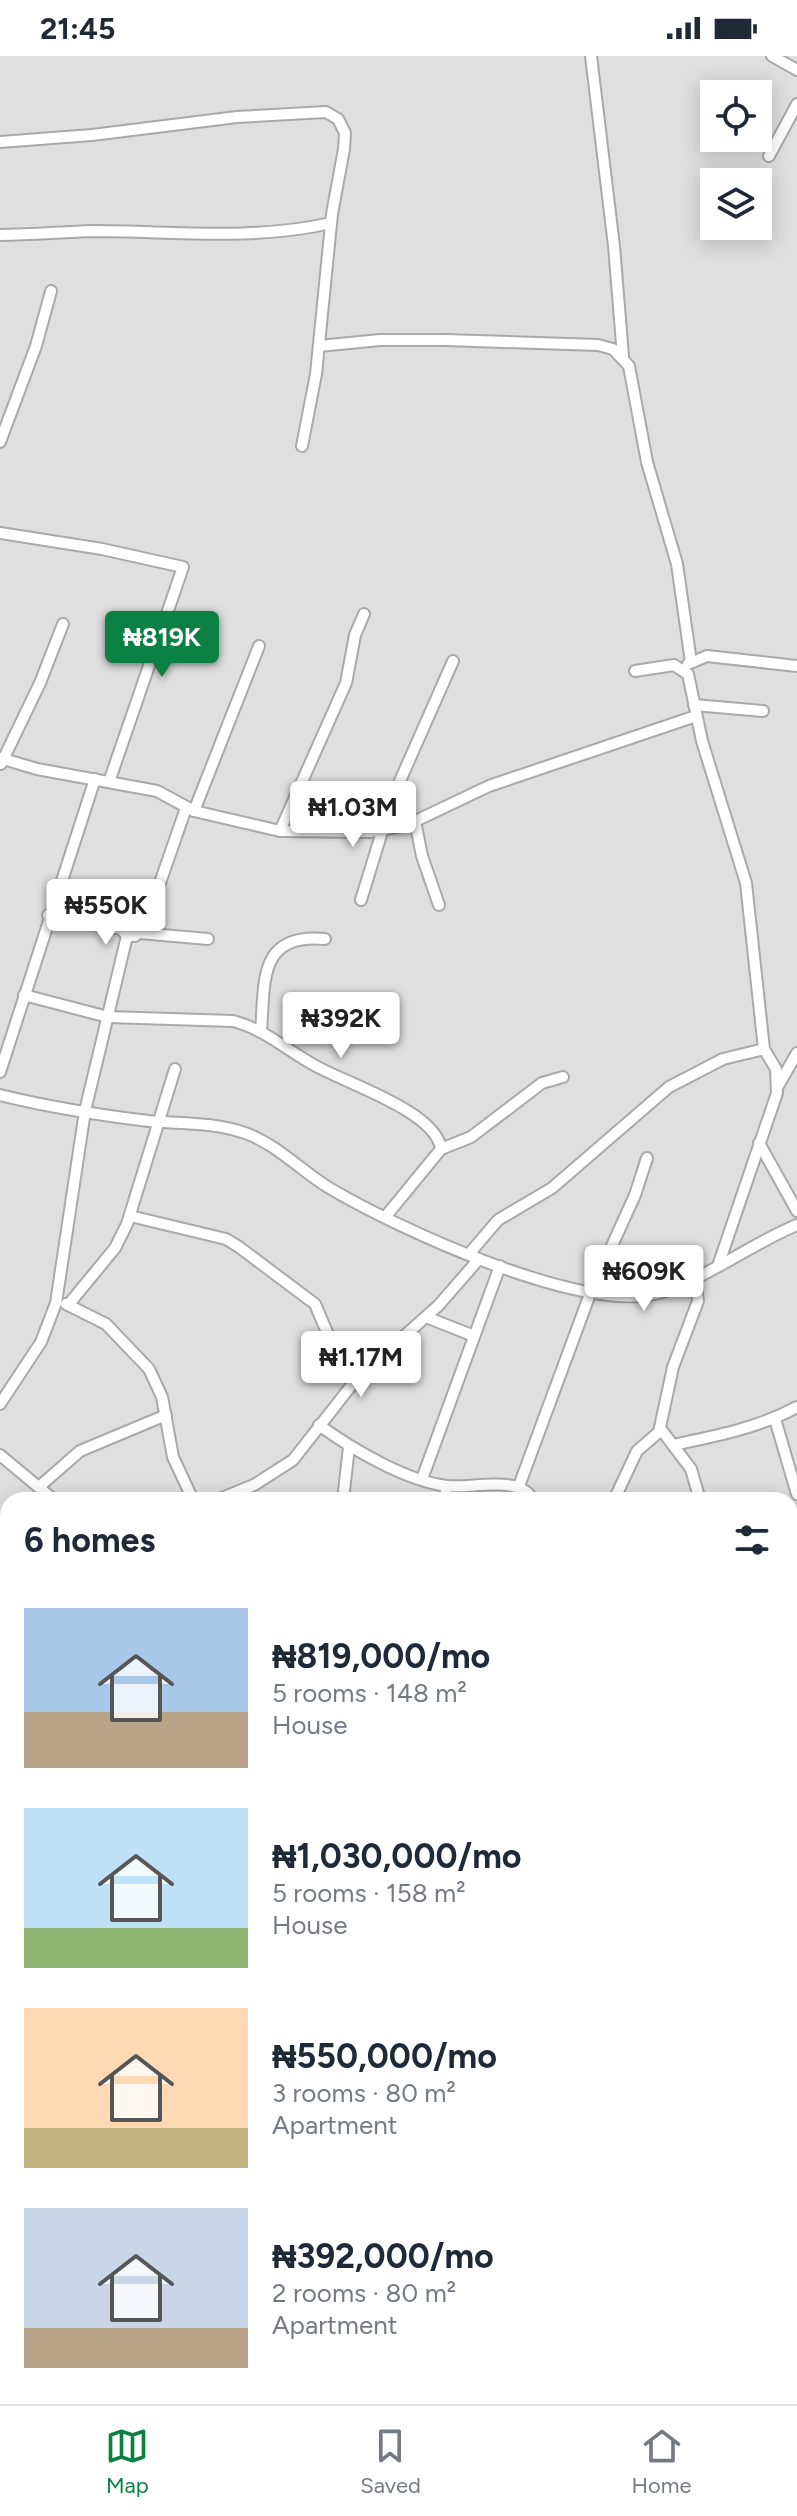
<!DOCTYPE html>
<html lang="en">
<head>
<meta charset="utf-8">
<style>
  body { margin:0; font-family:Figtree,sans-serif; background:#f6f6f7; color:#1f2937; height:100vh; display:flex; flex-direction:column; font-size:30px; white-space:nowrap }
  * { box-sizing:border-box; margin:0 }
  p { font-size:26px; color:#747a83 }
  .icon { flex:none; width:44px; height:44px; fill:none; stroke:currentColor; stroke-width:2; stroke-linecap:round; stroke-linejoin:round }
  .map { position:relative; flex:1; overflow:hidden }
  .sheet { position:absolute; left:0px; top:1436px; width:798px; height:912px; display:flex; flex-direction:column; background:#fff; border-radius:24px 24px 0 0; box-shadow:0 4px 20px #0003 }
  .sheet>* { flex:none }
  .controls { position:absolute; left:700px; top:24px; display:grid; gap:16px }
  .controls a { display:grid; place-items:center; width:72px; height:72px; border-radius:0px; background:#fff; box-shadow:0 4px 20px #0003; font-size:40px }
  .price { position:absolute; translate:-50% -68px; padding:0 18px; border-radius:8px; background:#fff; color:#222; font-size:26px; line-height:52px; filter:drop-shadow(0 2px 4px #0008) }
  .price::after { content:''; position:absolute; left:50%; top:48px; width:24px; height:18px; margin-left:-12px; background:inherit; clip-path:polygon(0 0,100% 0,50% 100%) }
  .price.current { background:#0b8043; color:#fff }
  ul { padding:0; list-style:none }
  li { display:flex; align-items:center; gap:24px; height:200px; padding:0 24px }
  li span { display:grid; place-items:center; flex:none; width:224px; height:160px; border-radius:0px; color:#555 }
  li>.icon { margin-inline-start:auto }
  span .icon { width:96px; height:96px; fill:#fffc; stroke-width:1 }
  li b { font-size:34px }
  h2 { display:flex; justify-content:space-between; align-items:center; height:96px; padding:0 24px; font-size:34px }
  .status { display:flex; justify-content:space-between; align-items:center; height:56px; padding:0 40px; background:#fff; direction:ltr }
  .status svg { height:22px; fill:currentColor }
  .dock { display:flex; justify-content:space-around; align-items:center; height:112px; border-top:2px solid #e0e1e3; background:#fff; font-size:22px; color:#747a83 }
  .dock a { display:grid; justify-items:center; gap:4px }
  .dock .current { color:#0b8043 }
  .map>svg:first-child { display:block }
  .residential { fill:#e0dfdf; fill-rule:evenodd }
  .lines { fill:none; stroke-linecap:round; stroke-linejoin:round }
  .minor-casing { stroke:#a9a9a9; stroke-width:14 }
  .major-casing { stroke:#a06b00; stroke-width:16 }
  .minor { stroke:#fff; stroke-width:10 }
  .major { stroke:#fcd6a4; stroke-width:12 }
</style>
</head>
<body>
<div class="status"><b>21:45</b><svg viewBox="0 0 49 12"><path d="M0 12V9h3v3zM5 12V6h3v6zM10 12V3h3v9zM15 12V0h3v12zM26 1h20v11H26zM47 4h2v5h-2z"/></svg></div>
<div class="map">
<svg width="797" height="2348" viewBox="0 0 797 2348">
  <rect width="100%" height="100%" fill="#f2efe9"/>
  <!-- residential -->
  <path class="residential" d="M0,0H797V2348H87L44,2340H790V1444H8V2333L0,2332ZM714,38H758V82H714ZM714,126H758V170H714Z"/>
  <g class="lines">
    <!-- minor casing -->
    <g class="minor-casing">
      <g id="minor">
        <path d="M591,0L614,190L623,300"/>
        <path d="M772,0L797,14"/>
        <path d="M0,86L92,79L237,61L326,56L338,63L345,77L344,93L332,158L316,318L302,390"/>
        <path d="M769,100L797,48"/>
        <path d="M0,179C31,179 61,176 92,175C173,175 252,185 331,167"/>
        <path d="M319,290L380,284H445L598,289L613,293L629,310L647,406L677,508L691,606"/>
        <path d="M0,386L36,290L51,235"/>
        <path d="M0,477L102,493L183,511L109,726"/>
        <path d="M688,608L707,600L797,610"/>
        <path d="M635,615L674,609L688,618L702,685L746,827L764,993"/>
        <path d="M694,649L763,655"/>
        <path d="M0,702L37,713L157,735L194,755L280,775L370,776L407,769L489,730L696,660"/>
        <path d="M1,708L40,627L63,568"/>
        <path d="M194,755L259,590"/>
        <path d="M415,765L422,800L439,849"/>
        <path d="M280,775L346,627L355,579L364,558"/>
        <path d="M361,844L392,743L453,605"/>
        <path d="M140,877L208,883"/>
        <path d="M127,880H135L144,873L186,752"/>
        <path d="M24,939L108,961L233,965C264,973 287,994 314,1009C345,1027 436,1055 441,1093L386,1160"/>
        <path d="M261,975C265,925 258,877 325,883"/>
        <path d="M0,1016L95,723"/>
        <path d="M778,1030L797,997"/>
        <path d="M0,1039C49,1051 99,1059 149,1065C182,1068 213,1066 245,1077C277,1088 302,1116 331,1133C401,1174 577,1255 655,1238C698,1228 752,1187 797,1169"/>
        <path d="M759,1087L797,1155"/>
        <path d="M441,1093L471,1081L542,1027L563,1021"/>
        <path d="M130,1160L226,1183L239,1191L315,1248L335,1295L358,1321"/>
        <path d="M469,1198L498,1164L552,1132L669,1031L723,1003L764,993L776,1013L777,1037L719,1207"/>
        <path d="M66,1248L106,1268L149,1313L162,1341L173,1401L193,1444"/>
        <path d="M69,1248L115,1192L127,1168L175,1013"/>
        <path d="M426,1261L474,1280"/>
        <path d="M0,1348L41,1286L56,1247L85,1055L127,880L121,873L48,859"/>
        <path d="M775,1363L797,1438"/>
        <path d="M319,1369C352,1393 406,1425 447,1430C471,1433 520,1418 533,1444"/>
        <path d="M660,1372L691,1413L700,1444"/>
        <path d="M673,1389C716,1380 758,1372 797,1351"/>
        <path d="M0,1399L54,1444"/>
        <path d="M422,1423L500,1210"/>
        <path d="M40,1430L80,1395L166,1359"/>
        <path d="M519,1430L590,1238L635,1139L647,1102"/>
        <path d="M217,1444L254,1429L293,1404L358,1321L438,1250L479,1203"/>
        <path d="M343,1444L349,1391"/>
        <path d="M444,1444L447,1430"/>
        <path d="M614,1444L637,1395L659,1376L673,1311L698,1245L695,1221"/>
        <path d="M0,1525L8,1532"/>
        <path d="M790,1557L797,1555"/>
        <path d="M0,1558L8,1552"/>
        <path d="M0,1618L8,1615"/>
        <path d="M0,1723L8,1720"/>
        <path d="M790,1798L797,1794"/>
        <path d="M790,1816L797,1808"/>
        <path d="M0,1931H8"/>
        <path d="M790,2024L797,2016"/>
        <path d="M0,2039L8,2040"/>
        <path d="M0,2144L8,2145"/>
        <path d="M790,2195L797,2193"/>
        <path d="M550,2340L557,2348"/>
        <path d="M657,2348L660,2340"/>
      </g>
    </g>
    <!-- major casing -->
    <g class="major-casing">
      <path id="major" d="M0,2341L42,2348"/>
    </g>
    <!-- minor -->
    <use href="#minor" class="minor"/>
    <!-- major -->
    <use href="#major" class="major"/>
  </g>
</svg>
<div class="controls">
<a><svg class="icon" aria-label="locate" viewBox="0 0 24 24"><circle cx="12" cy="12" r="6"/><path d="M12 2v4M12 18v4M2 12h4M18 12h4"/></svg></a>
<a><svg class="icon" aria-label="layers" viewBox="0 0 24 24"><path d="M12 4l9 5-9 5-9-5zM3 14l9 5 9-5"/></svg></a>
</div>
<b class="price current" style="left:162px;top:623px">₦819K</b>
<b class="price" style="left:353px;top:793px">₦1.03M</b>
<b class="price" style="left:106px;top:891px">₦550K</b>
<b class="price" style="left:341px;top:1004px">₦392K</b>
<b class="price" style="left:644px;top:1257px">₦609K</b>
<b class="price" style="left:361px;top:1343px">₦1.17M</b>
<section class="sheet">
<h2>6 homes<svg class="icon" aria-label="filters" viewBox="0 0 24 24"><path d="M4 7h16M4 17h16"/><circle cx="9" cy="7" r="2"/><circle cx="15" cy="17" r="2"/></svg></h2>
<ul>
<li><span style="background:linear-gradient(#a9c7e8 65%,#b9a48a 0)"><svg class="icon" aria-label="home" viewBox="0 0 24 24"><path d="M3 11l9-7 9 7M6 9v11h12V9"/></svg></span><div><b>₦819,000/mo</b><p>5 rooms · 148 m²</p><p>House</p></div></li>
<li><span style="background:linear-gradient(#bfe0f5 75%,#8fb573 0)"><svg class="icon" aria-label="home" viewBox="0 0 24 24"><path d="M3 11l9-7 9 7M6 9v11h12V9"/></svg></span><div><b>₦1,030,000/mo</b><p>5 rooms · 158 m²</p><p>House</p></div></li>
<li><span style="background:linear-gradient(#ffd9b3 75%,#c2b280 0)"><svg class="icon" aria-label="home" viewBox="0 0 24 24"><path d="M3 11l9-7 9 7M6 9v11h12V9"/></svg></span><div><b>₦550,000/mo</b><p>3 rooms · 80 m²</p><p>Apartment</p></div></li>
<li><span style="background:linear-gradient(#c9d6e8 75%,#b9a48a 0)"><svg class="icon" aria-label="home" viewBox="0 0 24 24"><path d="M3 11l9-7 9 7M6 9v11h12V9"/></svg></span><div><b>₦392,000/mo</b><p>2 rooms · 80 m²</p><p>Apartment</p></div></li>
</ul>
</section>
</div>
<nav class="dock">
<a class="current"><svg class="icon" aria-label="map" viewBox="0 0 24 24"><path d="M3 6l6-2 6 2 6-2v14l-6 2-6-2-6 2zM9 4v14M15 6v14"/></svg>Map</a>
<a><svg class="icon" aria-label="saved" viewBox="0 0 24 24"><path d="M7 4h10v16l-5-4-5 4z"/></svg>Saved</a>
<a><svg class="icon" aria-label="home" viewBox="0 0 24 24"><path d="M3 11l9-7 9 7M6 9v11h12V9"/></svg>Home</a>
</nav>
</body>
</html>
